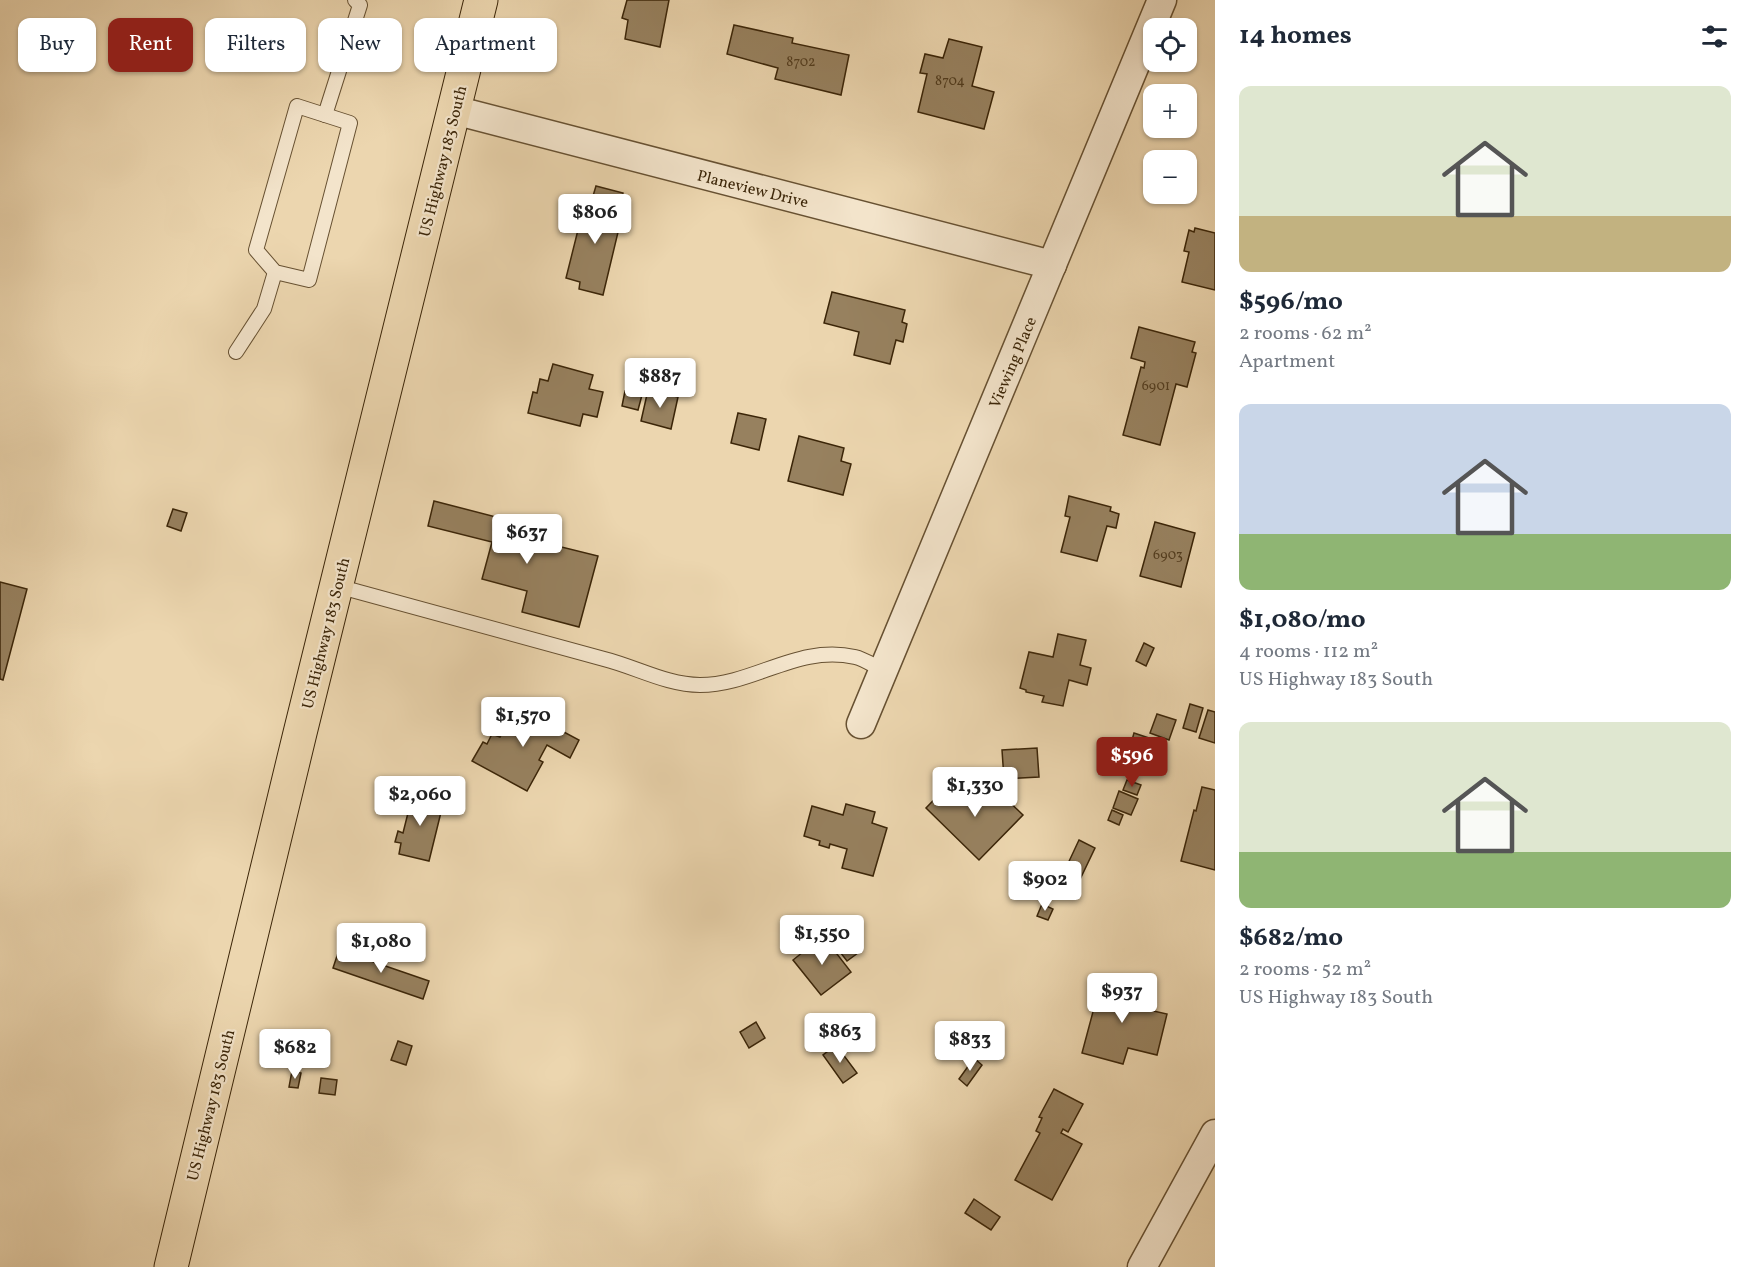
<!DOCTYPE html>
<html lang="en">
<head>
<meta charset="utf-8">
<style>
  body { margin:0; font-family:Vollkorn,serif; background:#f2f2f3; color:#1f2937; height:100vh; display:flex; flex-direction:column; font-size:22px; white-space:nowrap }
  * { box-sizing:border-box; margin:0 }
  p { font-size:20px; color:#747a83 }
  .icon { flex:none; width:33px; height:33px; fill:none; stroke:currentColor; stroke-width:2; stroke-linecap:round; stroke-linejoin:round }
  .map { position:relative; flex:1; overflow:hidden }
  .sheet { display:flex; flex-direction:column; background:#fff; width:540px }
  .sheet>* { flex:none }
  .top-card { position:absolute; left:18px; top:18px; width:570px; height:54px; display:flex; gap:12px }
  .controls { position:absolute; left:1143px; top:18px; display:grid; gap:12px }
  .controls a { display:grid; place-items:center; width:54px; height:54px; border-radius:12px; background:#fff; box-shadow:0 2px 4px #0004; font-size:30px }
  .price { position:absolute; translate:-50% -51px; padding:0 14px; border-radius:6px; background:#fff; color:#222; font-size:20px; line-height:39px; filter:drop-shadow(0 2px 3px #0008) }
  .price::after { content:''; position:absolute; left:50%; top:36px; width:18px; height:14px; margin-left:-9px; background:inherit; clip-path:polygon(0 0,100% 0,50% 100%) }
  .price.active { background:#8f2418; color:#fff }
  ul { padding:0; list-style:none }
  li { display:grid; align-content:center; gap:12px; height:318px; padding:0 24px }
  li span { display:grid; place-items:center; height:186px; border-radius:12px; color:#555 }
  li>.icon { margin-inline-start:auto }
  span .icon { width:108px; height:108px; fill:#fffc; stroke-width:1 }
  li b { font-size:26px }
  h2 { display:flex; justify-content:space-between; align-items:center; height:72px; padding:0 24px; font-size:26px }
  .tag { padding:0 21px; border-radius:12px; background:#fff; box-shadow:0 2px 4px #0004; font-size:21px; line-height:54px }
  .tag.active { background:#8f2418; color:#fff }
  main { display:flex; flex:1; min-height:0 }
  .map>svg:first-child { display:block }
  .building { fill:#97815f; stroke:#3b2508; stroke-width:1.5 }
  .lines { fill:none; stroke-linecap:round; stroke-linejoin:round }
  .lane-casing { stroke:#675132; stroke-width:16 }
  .street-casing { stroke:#675132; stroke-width:31 }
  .highway-casing { stroke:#3b2508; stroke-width:35 }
  .lane { stroke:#f3e4cb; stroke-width:14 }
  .street { stroke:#f3e4cb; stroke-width:28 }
  .highway { stroke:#ecd6af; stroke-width:33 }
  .labels { text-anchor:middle; stroke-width:4.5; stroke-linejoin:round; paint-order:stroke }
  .number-label { font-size:14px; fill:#523c1e }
  .street-label { font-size:16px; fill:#3b2508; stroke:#f3e4cb }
</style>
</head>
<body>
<main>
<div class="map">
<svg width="1215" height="1267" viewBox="0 0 1215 1267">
  <rect width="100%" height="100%" fill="#ecd6af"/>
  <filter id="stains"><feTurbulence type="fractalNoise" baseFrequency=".00333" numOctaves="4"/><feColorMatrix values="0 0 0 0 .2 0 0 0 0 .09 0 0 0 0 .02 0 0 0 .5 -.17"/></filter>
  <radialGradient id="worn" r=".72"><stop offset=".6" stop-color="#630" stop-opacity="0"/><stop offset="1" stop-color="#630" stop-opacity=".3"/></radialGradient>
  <!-- building -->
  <g class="building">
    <path d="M627,0H669L660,47L625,39L628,20L622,18Z"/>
    <path d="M734,25L793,38L792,43L849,55L841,95L775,79L778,68L727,54Z"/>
    <path d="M949,39L982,47L972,86L994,92L984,129L918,112L927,74L920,73L925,54L943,58Z"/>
    <path d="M596,186L623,193L621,203L593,196Z"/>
    <path d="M586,198L624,207L603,295L579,289L580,282L566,278Z"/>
    <path d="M1195,228L1215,233V290L1182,282L1189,252L1184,251L1189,230L1194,232Z"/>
    <path d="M832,292L905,310L902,322L907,324L903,342L896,340L890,364L854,355L859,332L824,323Z"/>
    <path d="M1139,327L1195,342L1192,352L1196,353L1187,387L1176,384L1160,445L1123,435L1141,367L1144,368L1145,362L1131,358Z"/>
    <path d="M553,364L593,375L589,389L603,392L597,417L583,414L580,426L528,413L533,392L537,393L540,379L548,381Z"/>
    <path d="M648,390L678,397L671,429L641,421Z"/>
    <path d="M625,391L642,395L638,410L622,406Z"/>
    <path d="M738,413L766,419L759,450L731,443Z"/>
    <path d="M799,436L844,448L841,461L851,464L843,495L788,481Z"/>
    <path d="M1069,496L1111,507L1110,511L1119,514L1116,528L1107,526L1097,561L1061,552L1070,517L1065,516Z"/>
    <path d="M434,501L496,517L493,530L598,556L579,627L522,612L527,591L482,579L492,542L428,526Z"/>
    <path d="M173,509L187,513L181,531L167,526Z"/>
    <path d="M1155,522L1195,533L1181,587L1140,576Z"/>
    <path d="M0,582L27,589L3,680L0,679Z"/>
    <path d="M1058,634L1086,640L1080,665L1091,668L1087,685L1069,680L1063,706L1042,702L1044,696L1026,692V690L1020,688L1029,652L1053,657Z"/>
    <path d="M1144,643L1154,648L1146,666L1136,661Z"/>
    <path d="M1190,704L1203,708L1196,732L1183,728Z"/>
    <path d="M517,707L579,740L570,758L547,745L539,760L543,762L527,791L472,761L483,742L487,744L492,734L500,737Z"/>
    <path d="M1208,710L1215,712V743L1199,738Z"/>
    <path d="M1157,714L1176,720L1169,740L1150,733Z"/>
    <path d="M1134,733L1158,741L1153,755L1130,747Z"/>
    <path d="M1037,748L1039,777L1004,779L1002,750Z"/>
    <path d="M1127,780L1141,785L1137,795L1123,790Z"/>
    <path d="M952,781L973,801L980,794L985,799L995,788L1023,815L979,860L926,808Z"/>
    <path d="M1202,787L1215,790V870L1181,861L1194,810L1196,811Z"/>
    <path d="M1119,791L1138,799L1131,815L1113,808Z"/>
    <path d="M413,793L444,800L429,861L399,854L401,843L395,842L398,831L403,833Z"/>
    <path d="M846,804L875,812L872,823L887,828L873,876L842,868L847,849L830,844L829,848L819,845L820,841L804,836L812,806L843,815Z"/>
    <path d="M1112,810L1123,815L1119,825L1108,820Z"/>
    <path d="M1079,840L1095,848L1073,894L1057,887Z"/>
    <path d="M1042,904L1053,909L1048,920L1037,916Z"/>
    <path d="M837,925L849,941L845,944L848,948L851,945L858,953L847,961L840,952L844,949L842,947L840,949L827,933Z"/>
    <path d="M823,936L851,972L821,995L793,960Z"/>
    <path d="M339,950L429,981L423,999L333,968Z"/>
    <path d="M1102,978L1144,989L1140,1008L1167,1014L1157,1055L1128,1048L1123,1064L1082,1053Z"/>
    <path d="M756,1022L765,1038L749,1048L740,1032Z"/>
    <path d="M398,1041L412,1046L406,1065L391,1060Z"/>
    <path d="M836,1045L857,1073L843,1083L823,1055Z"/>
    <path d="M974,1058L982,1065L967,1086L959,1079Z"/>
    <path d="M292,1071L301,1073L298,1088L289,1087Z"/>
    <path d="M321,1078L337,1080L335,1095L319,1093Z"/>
    <path d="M1054,1089L1083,1104L1068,1132L1063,1129L1061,1133L1082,1144L1052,1200L1015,1180L1040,1133L1036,1131L1042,1118L1039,1117Z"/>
    <path d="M974,1199L1000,1217L991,1230L965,1213Z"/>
  </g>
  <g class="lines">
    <!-- lane casing -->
    <g class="lane-casing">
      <g id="lane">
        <path d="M297,106L350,123L309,280L275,272L256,250Z"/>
        <path d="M325,115L360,5L355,0"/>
        <path d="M236,352L264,309L275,272"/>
        <path d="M337,586C426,610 515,634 604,659C636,667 667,685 700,685C754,685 798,644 855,657C864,659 874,666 883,670"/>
      </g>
    </g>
    <!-- street casing -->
    <g class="street-casing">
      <g id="street">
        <path d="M454,110L1052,265"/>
        <path d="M861,724L1162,0"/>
        <path d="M1142,1267L1215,1134"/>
      </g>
    </g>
    <!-- highway casing -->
    <g class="highway-casing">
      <path id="highway" d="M171,1267L300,733L481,0"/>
    </g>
    <!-- lane -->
    <use href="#lane" class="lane"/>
    <!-- street -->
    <use href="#street" class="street"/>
    <!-- highway -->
    <use href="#highway" class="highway"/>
  </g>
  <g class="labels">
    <!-- number labels -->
    <g class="number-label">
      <text x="801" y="66">8702</text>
      <text x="950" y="85">8704</text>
      <text x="1156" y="390">6901</text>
      <text x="1168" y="559">6903</text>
    </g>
    <!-- street labels -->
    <g class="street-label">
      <text transform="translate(442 161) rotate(-76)" y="6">US Highway 183 South</text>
      <text transform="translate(753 188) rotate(14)" y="6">Planeview Drive</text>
      <text transform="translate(1012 362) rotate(-67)" y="6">Viewing Place</text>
      <text transform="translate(325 633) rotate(-76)" y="6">US Highway 183 South</text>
      <text transform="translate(210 1105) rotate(-76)" y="6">US Highway 183 South</text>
    </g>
  </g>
  <rect width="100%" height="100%" filter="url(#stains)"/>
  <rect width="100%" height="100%" fill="url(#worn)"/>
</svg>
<div class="controls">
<a><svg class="icon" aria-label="locate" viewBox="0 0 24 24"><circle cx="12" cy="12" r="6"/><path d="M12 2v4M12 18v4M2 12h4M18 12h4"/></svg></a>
<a>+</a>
<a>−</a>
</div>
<b class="price" style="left:595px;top:245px">$806</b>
<b class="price" style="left:660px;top:409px">$887</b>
<b class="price" style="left:527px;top:565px">$637</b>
<b class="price" style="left:523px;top:748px">$1,570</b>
<b class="price active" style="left:1132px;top:788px">$596</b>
<b class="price" style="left:975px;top:818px">$1,330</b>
<b class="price" style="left:420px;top:827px">$2,060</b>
<b class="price" style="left:1045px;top:912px">$902</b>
<b class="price" style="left:822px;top:966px">$1,550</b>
<b class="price" style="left:381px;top:974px">$1,080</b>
<b class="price" style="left:1122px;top:1024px">$937</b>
<b class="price" style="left:840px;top:1064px">$863</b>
<b class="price" style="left:970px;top:1072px">$833</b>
<b class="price" style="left:295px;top:1080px">$682</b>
<div class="top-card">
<a class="tag">Buy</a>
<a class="tag active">Rent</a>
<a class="tag">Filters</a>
<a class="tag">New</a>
<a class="tag">Apartment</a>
</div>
</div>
<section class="sheet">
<h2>14 homes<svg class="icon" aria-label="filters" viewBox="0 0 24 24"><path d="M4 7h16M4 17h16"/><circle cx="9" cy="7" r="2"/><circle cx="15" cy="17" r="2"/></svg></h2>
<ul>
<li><span style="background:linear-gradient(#dfe7d0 70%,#c2b280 0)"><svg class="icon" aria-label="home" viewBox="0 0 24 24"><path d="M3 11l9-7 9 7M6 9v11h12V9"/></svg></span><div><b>$596/mo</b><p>2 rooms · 62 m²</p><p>Apartment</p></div></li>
<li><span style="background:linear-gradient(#c9d6e8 70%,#8fb573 0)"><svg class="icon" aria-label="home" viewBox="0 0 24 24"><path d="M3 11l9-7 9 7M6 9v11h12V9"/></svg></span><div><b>$1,080/mo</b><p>4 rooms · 112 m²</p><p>US Highway 183 South</p></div></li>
<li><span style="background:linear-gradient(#dfe7d0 70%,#8fb573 0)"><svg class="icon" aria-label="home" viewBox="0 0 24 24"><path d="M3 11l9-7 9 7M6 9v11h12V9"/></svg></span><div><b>$682/mo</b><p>2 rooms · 52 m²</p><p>US Highway 183 South</p></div></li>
</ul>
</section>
</main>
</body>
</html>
